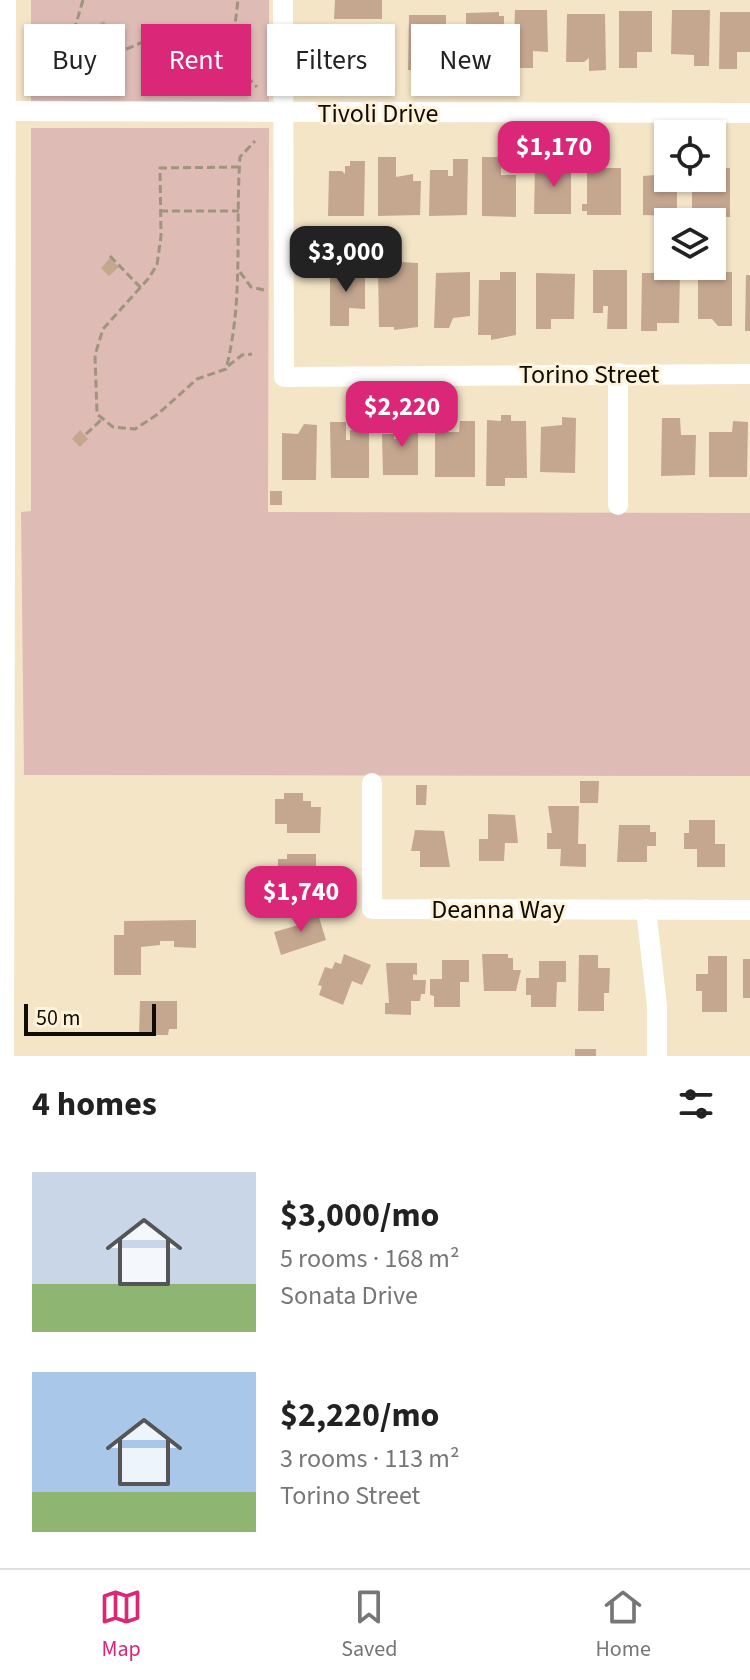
<!DOCTYPE html>
<html lang="en">
<head>
<meta charset="utf-8">
<style>
  body { margin:0; font-family:"Source Sans 3",sans-serif; background:#f2f2f2; color:#222; height:100vh; display:flex; flex-direction:column; font-size:30px; white-space:nowrap }
  * { box-sizing:border-box; margin:0 }
  p { font-size:26px; color:#767676 }
  .icon { flex:none; width:44px; height:44px; fill:none; stroke:currentColor; stroke-width:2; stroke-linecap:round; stroke-linejoin:round }
  .map { position:relative; height:1056px; overflow:hidden }
  .sheet { display:flex; flex-direction:column; background:#fff; flex:1 }
  .sheet>* { flex:none }
  .top-card { position:absolute; left:24px; top:24px; width:702px; height:72px; display:flex; gap:16px }
  .controls { position:absolute; left:654px; top:120px; display:grid; gap:16px }
  .controls a { display:grid; place-items:center; width:72px; height:72px; border-radius:0px; background:#fff; box-shadow:0 2px 6px #0004; font-size:40px }
  .scale { position:absolute; left:24px; bottom:20px; width:132px; box-sizing:border-box; padding-left:8px; border:4px solid #100b03; border-top:0; font-size:22px; line-height:28px; white-space:nowrap; color:#100b03; -webkit-text-stroke:6px #fff2db; paint-order:stroke }
  .price { position:absolute; translate:-50% -68px; padding:0 18px; border-radius:16px; background:#db2777; color:#fff; font-size:26px; line-height:52px; filter:drop-shadow(0 2px 4px #0008) }
  .price::after { content:''; position:absolute; left:50%; top:48px; width:24px; height:18px; margin-left:-12px; background:inherit; clip-path:polygon(0 0,100% 0,50% 100%) }
  .price.current { background:#222; color:#fff }
  ul { padding:0; list-style:none }
  li { display:flex; align-items:center; gap:24px; height:200px; padding:0 32px }
  li span { display:grid; place-items:center; flex:none; width:224px; height:160px; border-radius:0px; color:#555 }
  li>.icon { margin-inline-start:auto }
  span .icon { width:96px; height:96px; fill:#fffc; stroke-width:1 }
  li b { font-size:34px }
  h2 { display:flex; justify-content:space-between; align-items:center; height:96px; padding:0 32px; font-size:34px }
  .pill { padding:0 28px; border-radius:0px; background:#fff; box-shadow:0 2px 6px #0004; font-size:28px; line-height:72px }
  .pill.current { background:#db2777; color:#fff }
  .menu { display:flex; justify-content:space-around; align-items:center; height:112px; border-top:2px solid #e0e0e0; background:#fff; font-size:22px; color:#767676 }
  .menu a { display:grid; justify-items:center; gap:4px }
  .menu .current { color:#db2777 }
  .map>svg:first-child { display:block }
  .green { fill:#debcb5 }
  .building { fill:#c5a790 }
  .lines { fill:none; stroke-linecap:round; stroke-linejoin:round }
  .path { stroke:#9f947e; stroke-width:3; stroke-dasharray:8 4; stroke-linecap:butt }
  .minor { stroke:#fff; stroke-width:20 }
  .labels { text-anchor:middle; stroke-width:6; stroke-linejoin:round; paint-order:stroke }
  .street-label { font-size:26px; fill:#100b03; stroke:#fff2db }
</style>
</head>
<body>
<div class="map">
<svg width="750" height="1056" viewBox="0 0 750 1056">
  <rect width="100%" height="100%" fill="#f4e5c7"/>
  <!-- green -->
  <g class="green">
    <path d="M31,0H269V104L31,102Z"/>
    <path d="M31,128H269L268,512L750,513V776L24,775L21,512L31,511Z"/>
  </g>
  <!-- building -->
  <g class="building">
    <path d="M335,0H382V19H334Z"/>
    <path d="M515,10H547L548,52L533,51V68H513Z"/>
    <path d="M672,10H710L709,66H694V55L671,54Z"/>
    <path d="M619,11H652V52H637V68H619Z"/>
    <path d="M499,12V16H504V64H500V68H484L483,59H466V13Z"/>
    <path d="M720,12H750V52H737V69H719Z"/>
    <path d="M567,14H605L606,70L589,71V58L584,62H566Z"/>
    <path d="M409,15H446V62H429V54H424V71L408,70Z"/>
    <path d="M103,21L111,29L102,38L94,29Z"/>
    <path d="M325,36L386,37V71L347,70L348,56H326Z"/>
    <path d="M167,52L168,65H153V53Z"/>
    <path d="M378,157H396V177L413,174V181H421L420,215L378,216Z"/>
    <path d="M482,157H501V175H516V217L482,216Z"/>
    <path d="M556,157H571V214H534L535,168H556Z"/>
    <path d="M587,158H600V168H621V215H587V211H582V204H587Z"/>
    <path d="M453,159H468L467,215L429,216L430,170H448V176H453Z"/>
    <path d="M659,159H668V178H677V216L643,215V176L655,175V180L659,181Z"/>
    <path d="M350,161H365L364,216H328L329,171H342L345,174V166H350Z"/>
    <path d="M712,168H730V217L692,216V178H712Z"/>
    <path d="M110,258L119,267L109,276L101,268Z"/>
    <path d="M400,262L418,263V327L394,330V327H379L378,269H400Z"/>
    <path d="M330,267L365,268V309L349,308V326H330Z"/>
    <path d="M593,270H627V329H607L608,306H603V313H593Z"/>
    <path d="M470,272V316L453,318L449,328H434L436,273Z"/>
    <path d="M500,272H516V335L491,340V335H478L479,280H500Z"/>
    <path d="M698,272H732V326H718L712,319H698Z"/>
    <path d="M536,273L575,274L574,319H551V329H536Z"/>
    <path d="M642,273H680L679,323H657V331H641Z"/>
    <path d="M746,275H750V331H745Z"/>
    <path d="M501,415H511V421H526L527,478H505V486H486L487,420L501,421Z"/>
    <path d="M398,417H418V475H383L382,434H394V439H398Z"/>
    <path d="M562,417L576,418L575,473L540,472L541,427L562,425Z"/>
    <path d="M662,418H680L681,435H696L695,475L661,476Z"/>
    <path d="M460,421H475V477H435V432H459Z"/>
    <path d="M733,421L748,422L747,477H709V432H732Z"/>
    <path d="M330,422H346V440H350V430H369V478H331Z"/>
    <path d="M304,424L317,425L316,480H282V433L298,434Z"/>
    <path d="M80,430L88,439L80,447L72,439Z"/>
    <rect x="270" y="491" width="12" height="14"/>
    <path d="M580,781H599L598,803H580Z"/>
    <path d="M416,785H427L426,805H416Z"/>
    <path d="M284,793H303V801H311V807H321L320,833H287V824H275V799H284Z"/>
    <path d="M548,806H579L578,844H586V867L560,866L561,849H547V833H552Z"/>
    <path d="M488,814L515,815L518,843H505L504,861H479V839H488Z"/>
    <path d="M689,820H715V844H725V867H697V849H684V833H689Z"/>
    <path d="M619,825H650V832H656V846H647V862H617Z"/>
    <path d="M415,830L444,831L450,867H420V851H411Z"/>
    <path d="M287,854H316V884H300V892H286V887H278V859H287Z"/>
    <path d="M317,911L326,940L281,955L274,932L299,925L297,916Z"/>
    <path d="M196,920V948L174,947V941H160V945L141,947V975H114V935H124V921Z"/>
    <path d="M344,954L371,965L362,985L352,981L343,1005L319,995L322,986L318,985L325,967L332,969L335,962L341,964Z"/>
    <path d="M482,954H508V958H513V970H521L516,991H484Z"/>
    <path d="M579,955H598V968H610L609,993H604V1011H578Z"/>
    <path d="M708,956H727V1012H702V991H696V974H708Z"/>
    <rect x="743" y="959" width="7" height="39"/>
    <path d="M442,960H469V982H460V1007H434V996L430,995V979H442Z"/>
    <path d="M539,961H566V982H557L556,1007H531V995H526V978H539Z"/>
    <path d="M386,963H417V975L413,974V980H426L425,994H421L420,1001H411V1015L385,1014V1003H389Z"/>
    <path d="M140,1001H177V1029H169L168,1035H139Z"/>
    <rect x="575" y="1049" width="21" height="7"/>
  </g>
  <g class="lines">
    <!-- path -->
    <g class="path">
      <path d="M83,0L76,24L78,35L84,47L96,55L108,57L150,39L215,41L235,25L238,0"/>
      <path d="M215,41L225,56L257,87"/>
      <path d="M84,47L96,35"/>
      <path d="M239,167L160,168L161,236L157,265L148,279L103,329L95,355L97,414L113,427L135,429L158,414L197,379L226,369C244,299 235,229 240,157L255,141"/>
      <path d="M160,211H239"/>
      <path d="M110,256L141,288"/>
      <path d="M240,272L251,287L264,290"/>
      <path d="M228,366L242,355L252,354"/>
      <path d="M86,434L101,420"/>
    </g>
    <!-- minor -->
    <g class="minor">
      <path d="M283,0L284,377L750,374"/>
      <path d="M6,111L750,113"/>
      <path d="M618,373V505"/>
      <path d="M372,783V909L750,910"/>
      <path d="M646,909L657,1006V1056"/>
      <path d="M4,1056L6,0"/>
    </g>
  </g>
  <g class="labels">
    <!-- street labels -->
    <g class="street-label">
      <text x="378" y="122">Tivoli Drive</text>
      <text x="589" y="383">Torino Street</text>
      <text x="498" y="918">Deanna Way</text>
    </g>
  </g>
</svg>
<div class="controls">
<a><svg class="icon" aria-label="locate" viewBox="0 0 24 24"><circle cx="12" cy="12" r="6"/><path d="M12 2v4M12 18v4M2 12h4M18 12h4"/></svg></a>
<a><svg class="icon" aria-label="layers" viewBox="0 0 24 24"><path d="M12 4l9 5-9 5-9-5zM3 14l9 5 9-5"/></svg></a>
</div>
<div class="scale">50 m</div>
<b class="price" style="left:554px;top:189px">$1,170</b>
<b class="price current" style="left:346px;top:294px">$3,000</b>
<b class="price" style="left:402px;top:449px">$2,220</b>
<b class="price" style="left:301px;top:934px">$1,740</b>
<div class="top-card">
<a class="pill">Buy</a>
<a class="pill current">Rent</a>
<a class="pill">Filters</a>
<a class="pill">New</a>
</div>
</div>
<section class="sheet">
<h2>4 homes<svg class="icon" aria-label="filters" viewBox="0 0 24 24"><path d="M4 7h16M4 17h16"/><circle cx="9" cy="7" r="2"/><circle cx="15" cy="17" r="2"/></svg></h2>
<ul>
<li><span style="background:linear-gradient(#c9d6e8 70%,#8fb573 0)"><svg class="icon" aria-label="home" viewBox="0 0 24 24"><path d="M3 11l9-7 9 7M6 9v11h12V9"/></svg></span><div><b>$3,000/mo</b><p>5 rooms · 168 m²</p><p>Sonata Drive</p></div></li>
<li><span style="background:linear-gradient(#a9c7e8 75%,#8fb573 0)"><svg class="icon" aria-label="home" viewBox="0 0 24 24"><path d="M3 11l9-7 9 7M6 9v11h12V9"/></svg></span><div><b>$2,220/mo</b><p>3 rooms · 113 m²</p><p>Torino Street</p></div></li>
</ul>
</section>
<nav class="menu">
<a class="current"><svg class="icon" aria-label="map" viewBox="0 0 24 24"><path d="M3 6l6-2 6 2 6-2v14l-6 2-6-2-6 2zM9 4v14M15 6v14"/></svg>Map</a>
<a><svg class="icon" aria-label="saved" viewBox="0 0 24 24"><path d="M7 4h10v16l-5-4-5 4z"/></svg>Saved</a>
<a><svg class="icon" aria-label="home" viewBox="0 0 24 24"><path d="M3 11l9-7 9 7M6 9v11h12V9"/></svg>Home</a>
</nav>
</body>
</html>
